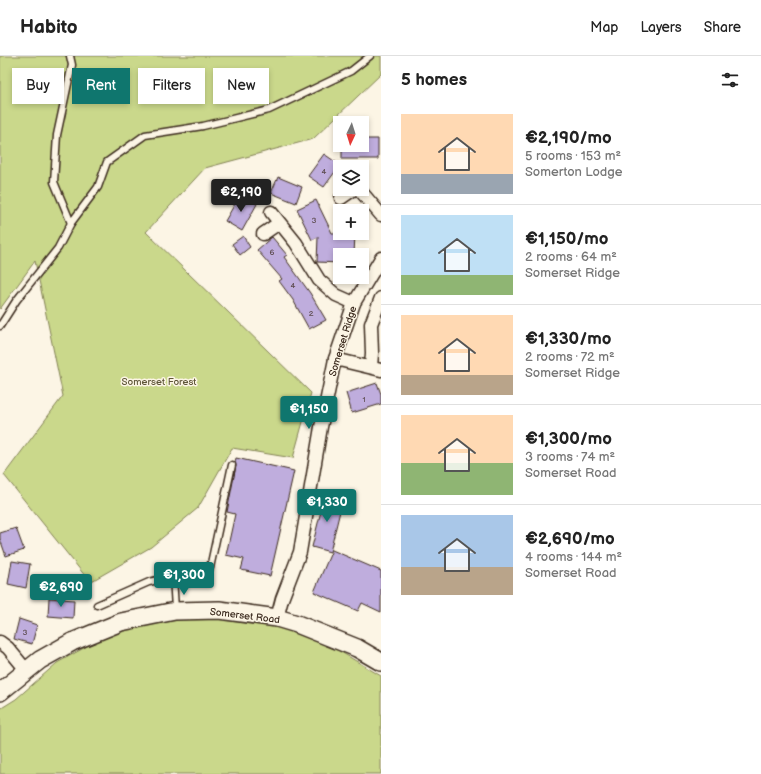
<!DOCTYPE html>
<html lang="en">
<head>
<meta charset="utf-8">
<style>
  body { margin:0; font-family:"Balsamiq Sans",sans-serif; background:#f6f6f6; color:#222; height:100vh; display:flex; flex-direction:column; font-size:15px; white-space:nowrap }
  * { box-sizing:border-box; margin:0 }
  p { font-size:13px; color:#767676 }
  .icon { flex:none; width:22px; height:22px; fill:none; stroke:currentColor; stroke-width:2; stroke-linecap:round; stroke-linejoin:round }
  .map { position:relative; flex:1; overflow:hidden }
  .details { display:flex; flex-direction:column; background:#fff; width:380px }
  .details>* { flex:none }
  .guide { position:absolute; left:12px; top:12px; width:309px; height:36px; display:flex; gap:8px }
  .needle { width:26px; rotate:184deg }
  .tools { position:absolute; left:333px; top:60px; display:grid; gap:8px }
  .tools a { display:grid; place-items:center; width:36px; height:36px; border-radius:0px; background:#fff; box-shadow:0 2px 6px #0003; font-size:20px }
  .price { position:absolute; translate:-50% -34px; padding:0 9px; border-radius:4px; background:#0f766e; color:#fff; font-size:13px; line-height:26px; filter:drop-shadow(0 1px 2px #0008) }
  .price::after { content:''; position:absolute; left:50%; top:24px; width:12px; height:9px; margin-left:-6px; background:inherit; clip-path:polygon(0 0,100% 0,50% 100%) }
  .price.on { background:#222; color:#fff }
  ul { padding:0; list-style:none }
  li { display:flex; align-items:center; gap:12px; height:100px; padding:0 20px }
  li+li { border-top:1px solid #e0e0e0 }
  li span { display:grid; place-items:center; flex:none; width:112px; height:80px; border-radius:0px; color:#555 }
  li>.icon { margin-inline-start:auto }
  span .icon { width:48px; height:48px; fill:#fffc; stroke-width:1 }
  li b { font-size:17px }
  h2 { display:flex; justify-content:space-between; align-items:center; height:48px; padding:0 20px; font-size:17px }
  .tag { padding:0 14px; border-radius:0px; background:#fff; box-shadow:0 2px 6px #0003; font-size:14px; line-height:36px }
  .tag.on { background:#0f766e; color:#fff }
  header { display:flex; align-items:center; gap:24px; box-sizing:border-box; height:56px; padding:0 20px; background:#fff; border-bottom:1px solid #e0e0e0 }
  header strong { font-size:19px }
  nav { display:flex; gap:22px; margin-inline-start:auto; font-size:14px }
  main { display:flex; flex:1; min-height:0 }
  .map>svg:first-child { display:block }
  .green { fill:#cad88b; stroke:#828154 }
  .building { fill:#bfaddd; stroke:#3b2a1e }
  .lines { fill:none; stroke-linecap:round; stroke-linejoin:round }
  .lane-casing { stroke:#3b2a1e; stroke-width:9 }
  .street-casing { stroke:#3b2a1e; stroke-width:15 }
  .secondary-casing { stroke:#3b2a1e; stroke-width:20 }
  .lane { stroke:#fcf5e5; stroke-width:6 }
  .street { stroke:#fcf5e5; stroke-width:12 }
  .secondary { stroke:#fcf5e5; stroke-width:17 }
  .labels { text-anchor:middle; stroke-width:3; stroke-linejoin:round; paint-order:stroke }
  .number-label { font-size:8px; fill:#5c4b4e }
  .street-label { font-size:10px; fill:#3b2a1e; stroke:#fcf5e5 }
  .park-label { font-size:10px; fill:#5f5639; stroke:#fcf5e5 }
</style>
</head>
<body>
<header>
<strong>Habito</strong>
<nav><a>Map</a><a>Layers</a><a>Share</a></nav>
</header>
<main>
<div class="map">
<svg width="381" height="718" viewBox="0 0 381 718">
  <rect width="100%" height="100%" fill="#fcf5e5"/>
  <filter id="ink" filterUnits="userSpaceOnUse"><feTurbulence type="fractalNoise" baseFrequency=".025" numOctaves="2"/><feDisplacementMap in="SourceGraphic" scale="8" xChannelSelector="R" yChannelSelector="G"/><feConvolveMatrix kernelMatrix="1 2 1 2 8 2 1 2 1" color-interpolation-filters="sRGB"/></filter>
  <g filter="url(#ink)">
    <!-- green -->
    <g class="green">
      <path d="M0,0H381V18L313,83L205,112L146,176L311,337L293,402L232,392L198,452L151,491L90,526L4,419L63,340L35,205L0,253Z"/>
      <path d="M204,561L264,566L331,590L381,620V718H0V653L16,643L57,607L105,580L152,566Z"/>
    </g>
    <!-- building -->
    <g class="building">
      <path d="M362,83H378V103H342V89H362Z"/>
      <path d="M324,98L340,109L324,131L308,120Z"/>
      <path d="M278,121L302,131L296,147L271,137Z"/>
      <path d="M240,139L257,148L242,175L225,165Z"/>
      <path d="M316,144L332,177H355L354,199H340V207L317,206L318,181L312,184L297,153Z"/>
      <path d="M243,180L250,191L240,199L232,188Z"/>
      <path d="M272,181L287,199L284,201L310,237L326,264L309,273L293,244L279,225L282,223L257,194Z"/>
      <path d="M377,327L381,338V348L352,357L346,337Z"/>
      <path d="M236,402L294,415L270,520L241,514L244,503L226,499L235,458L227,456L236,410L235,406Z"/>
      <path d="M326,435L339,439L336,450L341,451L330,496L312,491Z"/>
      <path d="M16,472L24,494L6,500L0,483V477Z"/>
      <path d="M332,494L381,515V556L362,547L358,555L314,536Z"/>
      <path d="M12,505L30,508L26,532L8,528Z"/>
      <path d="M49,542L74,544L73,562L48,560Z"/>
      <path d="M19,563L37,569L32,588L14,583Z"/>
    </g>
    <g class="lines">
      <!-- lane casing -->
      <g class="lane-casing">
        <g id="lane">
          <path d="M70,0L72,9L57,79L54,126L71,167"/>
          <path d="M0,270L16,245L58,192L71,167L98,131L107,106L145,79L203,70L269,54L351,15L370,0"/>
          <path d="M173,520L175,553"/>
          <path d="M97,549L149,526L210,512L232,409"/>
        </g>
      </g>
      <!-- street casing -->
      <g class="street-casing">
        <g id="street">
          <path d="M359,133L381,159"/>
          <path d="M341,142L354,133"/>
          <path d="M271,156L296,187L319,224L336,239L354,247"/>
          <path d="M263,178L279,167"/>
          <path d="M335,303L381,314"/>
          <path d="M371,311L372,297L371,268L381,242"/>
          <path d="M277,562L282,543L300,496L321,371L335,303L354,247L381,202"/>
          <path d="M0,586L8,592L27,615"/>
        </g>
      </g>
      <!-- secondary casing -->
      <g class="secondary-casing">
        <path id="secondary" d="M0,636L40,604L72,586L121,566L175,555L219,554L277,562L297,568L357,592L381,606"/>
      </g>
      <!-- lane -->
      <use href="#lane" class="lane"/>
      <!-- street -->
      <use href="#street" class="street"/>
      <!-- secondary -->
      <use href="#secondary" class="secondary"/>
    </g>
  </g>
  <g class="labels">
    <!-- number labels -->
    <g class="number-label">
      <text x="324" y="118">4</text>
      <text x="314" y="167">3</text>
      <text x="272" y="199">6</text>
      <text x="293" y="232">4</text>
      <text x="311" y="260">2</text>
      <text x="364" y="346">1</text>
      <text x="25" y="579">3</text>
    </g>
    <!-- street labels -->
    <g class="street-label">
      <text transform="translate(342 285) rotate(-73)" y="4">Somerset Ridge</text>
      <text transform="translate(245 559) rotate(7)" y="4">Somerset Road</text>
    </g>
    <!-- park labels -->
    <g class="park-label">
      <text x="159" y="329">Somerset Forest</text>
    </g>
  </g>
</svg>
<div class="tools">
<a><svg class="needle" viewBox="-14 -14 28 28"><path d="M0-13l5 13h-10z" fill="#e53935"/><path d="M0 13l5-13h-10z" fill="#767676"/></svg></a>
<a><svg class="icon" aria-label="layers" viewBox="0 0 24 24"><path d="M12 4l9 5-9 5-9-5zM3 14l9 5 9-5"/></svg></a>
<a>+</a>
<a>−</a>
</div>
<b class="price on" style="left:241px;top:157px">€2,190</b>
<b class="price" style="left:309px;top:374px">€1,150</b>
<b class="price" style="left:327px;top:467px">€1,330</b>
<b class="price" style="left:184px;top:540px">€1,300</b>
<b class="price" style="left:61px;top:552px">€2,690</b>
<div class="guide">
<a class="tag">Buy</a>
<a class="tag on">Rent</a>
<a class="tag">Filters</a>
<a class="tag">New</a>
</div>
</div>
<section class="details">
<h2>5 homes<svg class="icon" aria-label="filters" viewBox="0 0 24 24"><path d="M4 7h16M4 17h16"/><circle cx="9" cy="7" r="2"/><circle cx="15" cy="17" r="2"/></svg></h2>
<ul>
<li><span style="background:linear-gradient(#ffd9b3 75%,#9aa5b1 0)"><svg class="icon" aria-label="home" viewBox="0 0 24 24"><path d="M3 11l9-7 9 7M6 9v11h12V9"/></svg></span><div><b>€2,190/mo</b><p>5 rooms · 153 m²</p><p>Somerton Lodge</p></div></li>
<li><span style="background:linear-gradient(#bfe0f5 75%,#8fb573 0)"><svg class="icon" aria-label="home" viewBox="0 0 24 24"><path d="M3 11l9-7 9 7M6 9v11h12V9"/></svg></span><div><b>€1,150/mo</b><p>2 rooms · 64 m²</p><p>Somerset Ridge</p></div></li>
<li><span style="background:linear-gradient(#ffd9b3 75%,#b9a48a 0)"><svg class="icon" aria-label="home" viewBox="0 0 24 24"><path d="M3 11l9-7 9 7M6 9v11h12V9"/></svg></span><div><b>€1,330/mo</b><p>2 rooms · 72 m²</p><p>Somerset Ridge</p></div></li>
<li><span style="background:linear-gradient(#ffd9b3 60%,#8fb573 0)"><svg class="icon" aria-label="home" viewBox="0 0 24 24"><path d="M3 11l9-7 9 7M6 9v11h12V9"/></svg></span><div><b>€1,300/mo</b><p>3 rooms · 74 m²</p><p>Somerset Road</p></div></li>
<li><span style="background:linear-gradient(#a9c7e8 65%,#b9a48a 0)"><svg class="icon" aria-label="home" viewBox="0 0 24 24"><path d="M3 11l9-7 9 7M6 9v11h12V9"/></svg></span><div><b>€2,690/mo</b><p>4 rooms · 144 m²</p><p>Somerset Road</p></div></li>
</ul>
</section>
</main>
</body>
</html>
